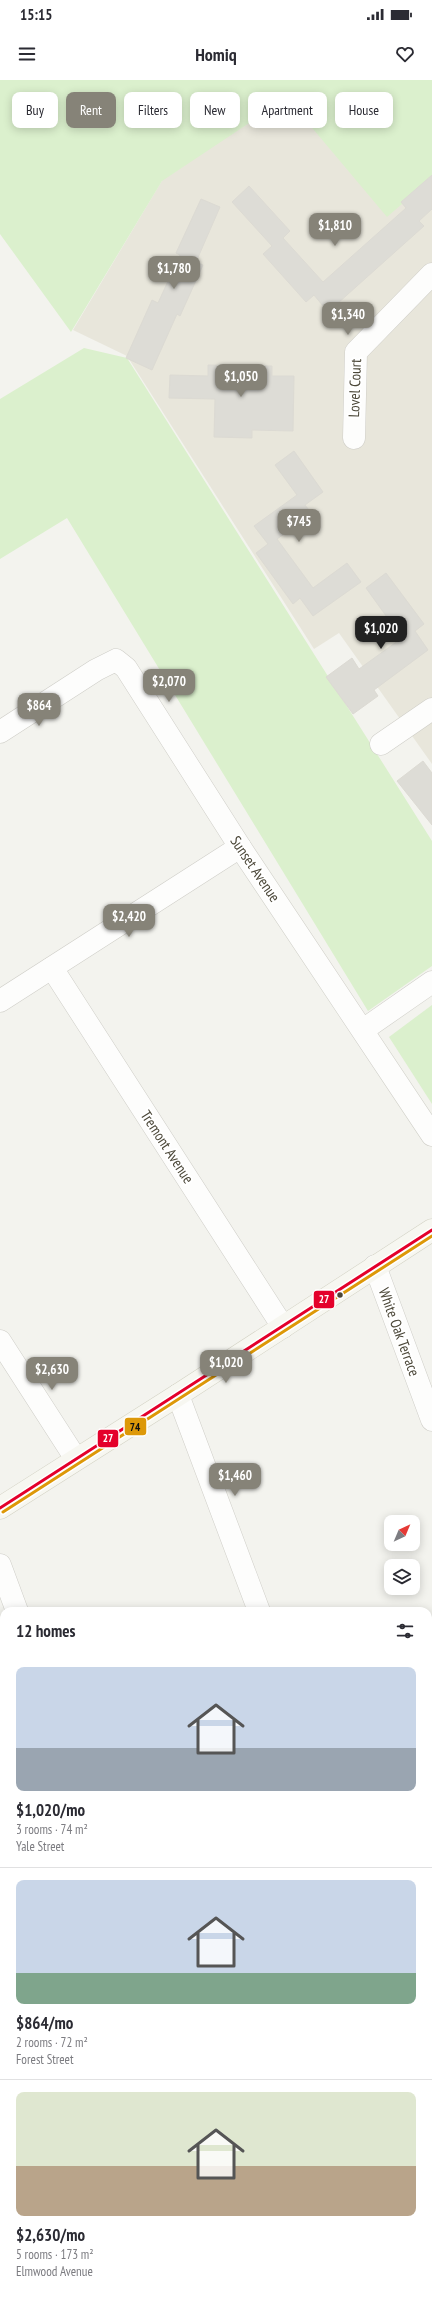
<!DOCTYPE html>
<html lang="en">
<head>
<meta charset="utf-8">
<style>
  body { margin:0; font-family:"PT Sans Narrow",sans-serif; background:#f7f7f7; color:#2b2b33; height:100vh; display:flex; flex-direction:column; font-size:15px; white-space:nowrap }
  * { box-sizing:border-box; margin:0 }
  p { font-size:13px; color:#7c7c81 }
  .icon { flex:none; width:22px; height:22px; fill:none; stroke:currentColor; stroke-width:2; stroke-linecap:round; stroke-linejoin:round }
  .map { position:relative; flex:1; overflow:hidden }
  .side { position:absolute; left:0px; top:1527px; width:432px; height:692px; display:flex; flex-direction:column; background:#fff; border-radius:12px 12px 0 0; box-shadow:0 2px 10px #0003 }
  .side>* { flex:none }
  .hud { position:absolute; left:12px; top:12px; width:408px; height:36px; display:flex; gap:8px }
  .needle { width:26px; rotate:44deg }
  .fabs { position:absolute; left:384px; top:1435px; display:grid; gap:8px }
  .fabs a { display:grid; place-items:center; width:36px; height:36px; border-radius:8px; background:#fff; box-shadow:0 2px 10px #0003; font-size:20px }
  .price { position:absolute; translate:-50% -34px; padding:0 9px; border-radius:8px; background:#868378; color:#fff; font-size:13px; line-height:26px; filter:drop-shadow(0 1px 2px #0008) }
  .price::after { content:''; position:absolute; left:50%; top:24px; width:12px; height:9px; margin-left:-6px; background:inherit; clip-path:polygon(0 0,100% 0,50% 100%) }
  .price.active { background:#222; color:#fff }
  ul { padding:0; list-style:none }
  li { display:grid; align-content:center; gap:8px; height:212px; padding:0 16px }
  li+li { border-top:1px solid #e1e1e2 }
  li span { display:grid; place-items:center; height:124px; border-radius:8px; color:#555 }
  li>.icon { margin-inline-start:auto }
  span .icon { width:72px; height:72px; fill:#fffc; stroke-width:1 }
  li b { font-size:17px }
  h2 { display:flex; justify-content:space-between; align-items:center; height:48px; padding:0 16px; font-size:17px }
  .pill { padding:0 14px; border-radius:8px; background:#fff; box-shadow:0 2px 10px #0003; font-size:14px; line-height:36px }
  .pill.active { background:#868378; color:#fff }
  .status { display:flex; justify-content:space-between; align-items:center; height:28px; padding:0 20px; background:#fff; direction:ltr }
  .status svg { height:11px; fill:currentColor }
  header { display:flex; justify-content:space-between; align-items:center; height:52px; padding:0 16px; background:#fff; font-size:18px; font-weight:700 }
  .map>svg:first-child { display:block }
  .residential { fill:#e8e6db }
  .green { fill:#dbf0cd }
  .building { fill:#dddcd6; stroke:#dcdad3 }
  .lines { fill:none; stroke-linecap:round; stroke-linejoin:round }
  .street-casing { stroke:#cfcec8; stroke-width:23 }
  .secondary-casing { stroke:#d3d2c4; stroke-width:23 }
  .street { stroke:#fdfdfc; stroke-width:22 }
  .secondary { stroke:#f7f7f1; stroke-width:22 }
  .bus-1-casing { stroke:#fff; stroke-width:6 }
  .bus-2-casing { stroke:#fff; stroke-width:6 }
  .bus-1 { stroke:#e4002b; stroke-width:3 }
  .bus-2 { stroke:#dd9808; stroke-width:3 }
  .bus-dot { fill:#4b4738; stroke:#fff; stroke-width:1.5 }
  .labels { text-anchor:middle; stroke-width:4; stroke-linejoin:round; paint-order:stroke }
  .street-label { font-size:15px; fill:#4b4738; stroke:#fff }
  .line-badge { stroke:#fff; stroke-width:1.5 }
  .badge-label { font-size:11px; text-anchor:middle; font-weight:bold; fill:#fff }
  .pale-badge-label { font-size:11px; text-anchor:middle; font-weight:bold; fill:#111 }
</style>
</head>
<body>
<div class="status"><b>15:15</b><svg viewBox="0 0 49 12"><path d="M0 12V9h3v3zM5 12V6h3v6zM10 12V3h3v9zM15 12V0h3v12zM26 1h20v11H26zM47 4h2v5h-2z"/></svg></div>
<header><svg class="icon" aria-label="menu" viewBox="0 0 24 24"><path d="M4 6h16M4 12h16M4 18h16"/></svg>Homiq<svg class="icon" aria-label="heart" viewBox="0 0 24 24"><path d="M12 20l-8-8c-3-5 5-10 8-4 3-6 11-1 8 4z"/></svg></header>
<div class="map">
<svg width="432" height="2219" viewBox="0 0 432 2219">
  <rect width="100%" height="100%" fill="#f3f3ee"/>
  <!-- residential -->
  <path class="residential" d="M288,16L432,89V684L339,553L314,569L127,276L73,250L163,99Z"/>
  <!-- green -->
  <g class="green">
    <path d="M0,0H432V98L387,137L287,18L162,101L71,252L0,154Z"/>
    <path d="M84,268L127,278L432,761V886L368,931L67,438L0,479V319Z"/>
    <path d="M432,925V1024L389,957Z"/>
  </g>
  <!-- building -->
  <g class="building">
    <path d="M432,95V129L419,141L424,146L328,232L314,215L306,222L263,174L272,166L232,122L249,106L290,151L283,158L323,202L406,128L401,122Z"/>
    <path d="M201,119L220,127L196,182L203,185L180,236L177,234L152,290L126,278L152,220L158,223L180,175L176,173Z"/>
    <path d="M208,285L272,286V296H294L293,351L252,350V358L214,357L215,319L169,318L170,295L208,296Z"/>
    <path d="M294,371L323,412L305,425L312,434L277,459L313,508L347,483L361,502L313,536L300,518L293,524L256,473L268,464L254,446L297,415L275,385Z"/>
    <path d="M386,493L424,544L415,551L428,570L374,610L378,616L353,634L326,597L352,578L359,589L402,558L366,508Z"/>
    <path d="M423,681L432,693V745L397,701Z"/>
  </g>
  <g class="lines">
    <!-- street casing -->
    <g class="street-casing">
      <g id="street">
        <path d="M354,358L356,272L432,194"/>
        <path d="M0,652L96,590L116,580L126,588L240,767L432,1055"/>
        <path d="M381,664L432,629"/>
        <path d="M52,888L283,1247"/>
        <path d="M0,921L240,767"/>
        <path d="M363,950L432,902"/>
        <path d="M375,1186L432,1340"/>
        <path d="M0,1261L76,1379"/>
        <path d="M178,1315L259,1531"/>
        <path d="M0,1485L17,1531"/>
        <path d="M0,1951L4,1949"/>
        <path d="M428,1973L432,1971"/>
        <path d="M428,2201L432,2197"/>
        <path d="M0,2205L4,2203"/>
        <path d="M410,2219L414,2215"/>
      </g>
    </g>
    <!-- secondary casing -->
    <g class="secondary-casing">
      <path id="secondary" d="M0,1428L178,1315L432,1150"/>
    </g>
    <!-- street -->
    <use href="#street" class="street"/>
    <!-- secondary -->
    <use href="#secondary" class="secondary"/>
    <!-- bus-1 casing -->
    <g class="bus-1-casing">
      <path id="bus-1" d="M0,1428L432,1150"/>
    </g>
    <!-- bus-2 casing -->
    <g class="bus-2-casing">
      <path id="bus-2" d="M3,1432L432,1156"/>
    </g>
    <!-- bus-1 -->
    <use href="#bus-1" class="bus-1"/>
    <!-- bus-2 -->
    <use href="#bus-2" class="bus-2"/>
  </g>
  <!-- markers -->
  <circle class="bus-dot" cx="340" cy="1215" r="3.5"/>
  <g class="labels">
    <!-- street labels -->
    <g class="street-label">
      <text transform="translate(355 308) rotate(-88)" y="5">Lovel Court</text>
      <text transform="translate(255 789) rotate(56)" y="5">Sunset Avenue</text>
      <text transform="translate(167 1067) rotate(57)" y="5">Tremont Avenue</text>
      <text transform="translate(399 1252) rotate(70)" y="5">White Oak Terrace</text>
    </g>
  </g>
  <g class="line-badge">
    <rect x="313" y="1210" width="22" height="19" rx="4" fill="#e4002b"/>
    <rect x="124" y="1337" width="23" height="19" rx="4" fill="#dd9808"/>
    <rect x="97" y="1349" width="22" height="19" rx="4" fill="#e4002b"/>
  </g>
  <g class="badge-label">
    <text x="324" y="1223">27</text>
    <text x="108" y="1362">27</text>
  </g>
  <g class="pale-badge-label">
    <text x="135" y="1351">74</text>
  </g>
</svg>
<div class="fabs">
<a><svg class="needle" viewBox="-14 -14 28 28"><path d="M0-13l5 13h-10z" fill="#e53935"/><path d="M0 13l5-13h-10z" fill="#7c7c81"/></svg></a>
<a><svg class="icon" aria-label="layers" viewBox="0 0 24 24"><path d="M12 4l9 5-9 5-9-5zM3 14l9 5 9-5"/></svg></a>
</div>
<b class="price" style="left:335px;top:167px">$1,810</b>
<b class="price" style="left:174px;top:210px">$1,780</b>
<b class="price" style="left:348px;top:256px">$1,340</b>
<b class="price" style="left:241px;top:318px">$1,050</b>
<b class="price" style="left:299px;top:463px">$745</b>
<b class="price active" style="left:381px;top:570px">$1,020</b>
<b class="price" style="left:169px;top:623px">$2,070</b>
<b class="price" style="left:39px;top:647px">$864</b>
<b class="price" style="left:129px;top:858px">$2,420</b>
<b class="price" style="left:226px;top:1304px">$1,020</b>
<b class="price" style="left:52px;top:1311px">$2,630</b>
<b class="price" style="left:235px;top:1417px">$1,460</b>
<div class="hud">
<a class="pill">Buy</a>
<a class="pill active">Rent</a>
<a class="pill">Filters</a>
<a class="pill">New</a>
<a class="pill">Apartment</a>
<a class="pill">House</a>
</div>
<section class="side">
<h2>12 homes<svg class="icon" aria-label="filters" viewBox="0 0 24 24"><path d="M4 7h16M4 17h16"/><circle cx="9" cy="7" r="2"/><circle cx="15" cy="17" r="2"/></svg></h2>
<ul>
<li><span style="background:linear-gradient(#c9d6e8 65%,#9aa5b1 0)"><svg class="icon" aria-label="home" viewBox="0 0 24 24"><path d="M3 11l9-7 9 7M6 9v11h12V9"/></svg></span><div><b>$1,020/mo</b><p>3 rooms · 74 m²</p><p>Yale Street</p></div></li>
<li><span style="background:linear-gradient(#c9d6e8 75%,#7fa58c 0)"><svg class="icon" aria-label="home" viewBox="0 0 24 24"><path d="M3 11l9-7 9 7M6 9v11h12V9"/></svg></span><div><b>$864/mo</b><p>2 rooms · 72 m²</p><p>Forest Street</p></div></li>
<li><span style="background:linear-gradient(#dfe7d0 60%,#b9a48a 0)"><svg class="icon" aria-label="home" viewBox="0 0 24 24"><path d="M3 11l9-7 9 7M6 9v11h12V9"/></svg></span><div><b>$2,630/mo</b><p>5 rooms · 173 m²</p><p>Elmwood Avenue</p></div></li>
</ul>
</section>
</div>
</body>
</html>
